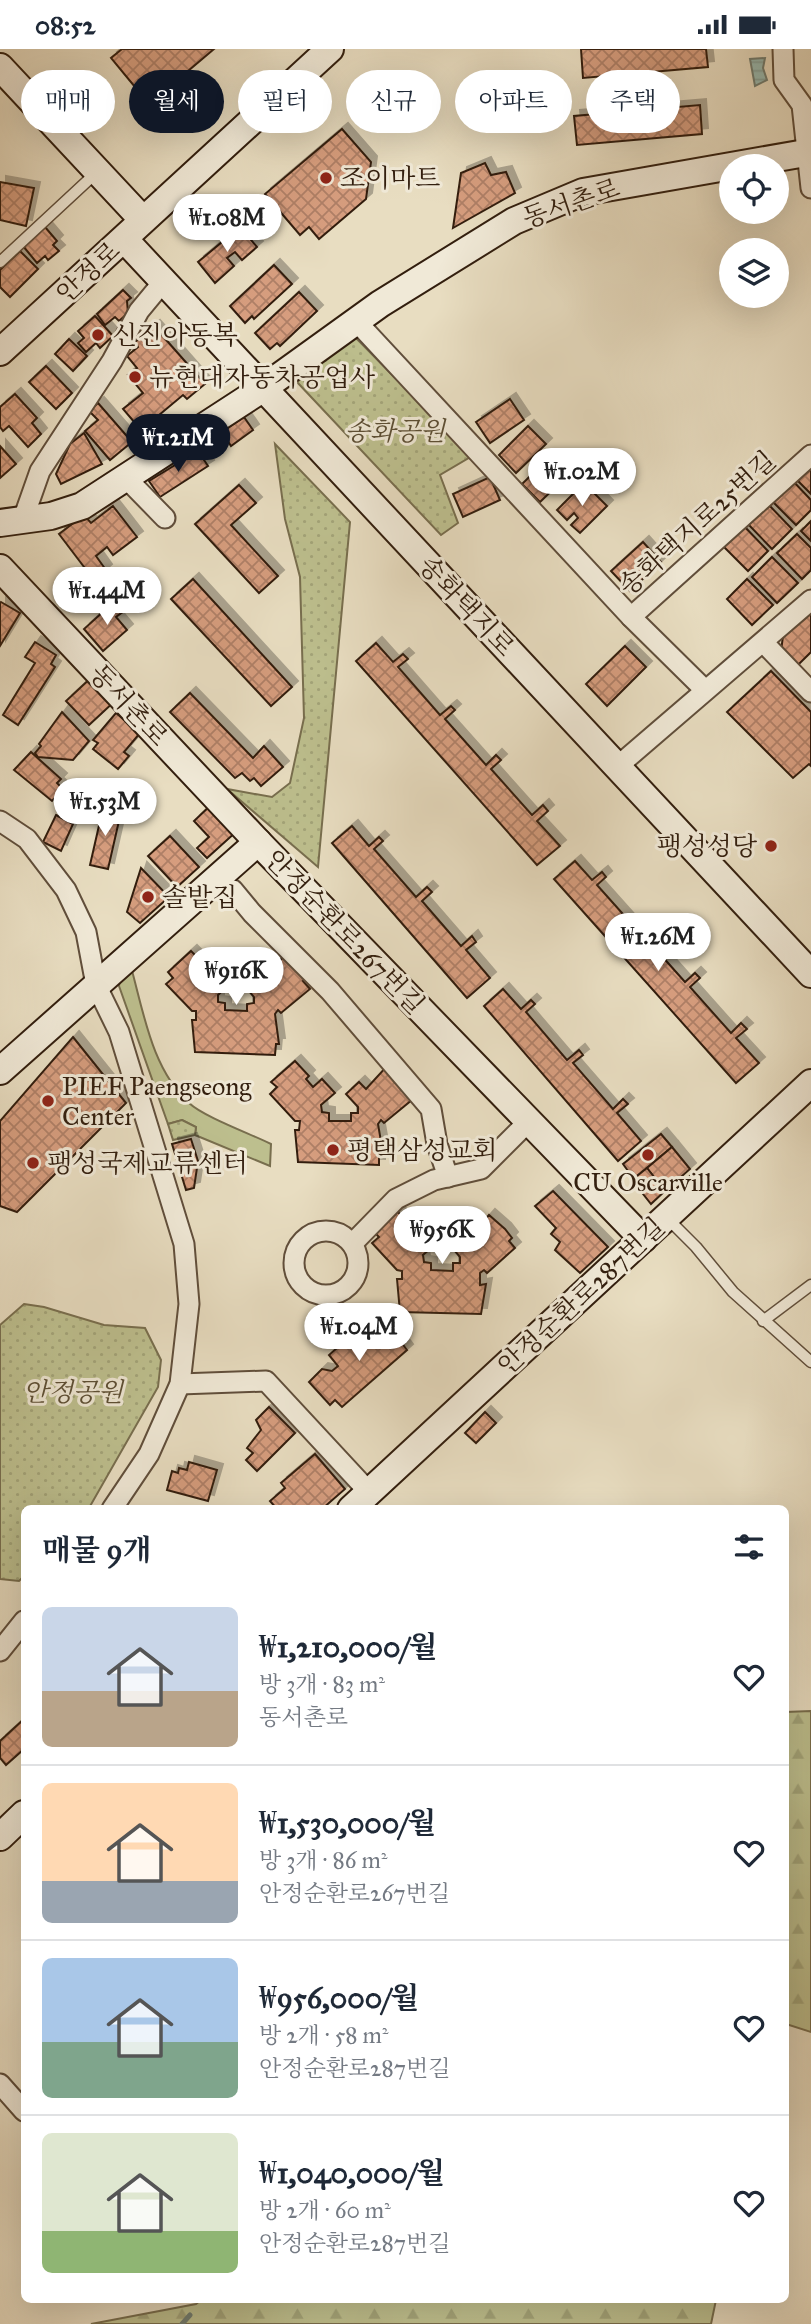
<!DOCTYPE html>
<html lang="ko">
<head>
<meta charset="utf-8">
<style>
  body { margin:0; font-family:"IM FELL Great Primer","Noto Serif KR",serif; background:#f6f6f7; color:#1f2937; height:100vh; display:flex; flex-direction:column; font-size:26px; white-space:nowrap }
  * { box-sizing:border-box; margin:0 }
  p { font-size:23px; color:#747a83 }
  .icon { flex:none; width:38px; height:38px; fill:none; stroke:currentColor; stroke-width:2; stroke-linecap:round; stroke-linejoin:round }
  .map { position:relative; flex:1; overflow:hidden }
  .panel { position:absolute; left:21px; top:1456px; width:768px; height:798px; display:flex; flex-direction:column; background:#fff; border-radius:10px; box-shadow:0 7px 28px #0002 }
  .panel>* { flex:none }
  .banner { position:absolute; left:21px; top:21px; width:770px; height:63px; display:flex; gap:14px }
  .tools { position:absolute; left:719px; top:105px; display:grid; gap:14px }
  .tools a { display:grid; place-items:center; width:70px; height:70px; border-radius:50%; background:#fff; box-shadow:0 7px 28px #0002; font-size:35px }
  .price { position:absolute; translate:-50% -60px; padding:0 16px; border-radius:24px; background:#fff; color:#222; font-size:23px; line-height:46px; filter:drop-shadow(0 2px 4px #0008) }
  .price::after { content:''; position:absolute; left:50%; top:42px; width:21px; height:16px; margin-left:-10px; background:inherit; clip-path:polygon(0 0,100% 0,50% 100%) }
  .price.current { background:#111827; color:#fff }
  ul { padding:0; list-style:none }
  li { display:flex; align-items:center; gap:21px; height:175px; padding:0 21px }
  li+li { border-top:2px solid #e0e1e3 }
  li span { display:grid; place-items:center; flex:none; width:196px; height:140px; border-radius:10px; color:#555 }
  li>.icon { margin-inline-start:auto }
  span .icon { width:84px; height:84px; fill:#fffc; stroke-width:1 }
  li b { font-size:30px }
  h2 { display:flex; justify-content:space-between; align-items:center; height:84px; padding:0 21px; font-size:30px }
  .tag { padding:0 24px; border-radius:32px; background:#fff; box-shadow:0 7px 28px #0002; font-size:24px; line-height:63px }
  .tag.current { background:#111827; color:#fff }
  .status { display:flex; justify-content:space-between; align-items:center; height:49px; padding:0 35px; background:#fff; direction:ltr }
  .status svg { height:19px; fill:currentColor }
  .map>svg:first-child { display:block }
  .grass { fill:#bdbf8e; stroke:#786e4e; stroke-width:2 }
  .forest { fill:url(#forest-firs); stroke:#786e4e; stroke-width:2 }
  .park { fill:url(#park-dots); stroke:#786e4e; stroke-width:2 }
  .water { fill:url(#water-rules); stroke:#6f7c71; stroke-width:2 }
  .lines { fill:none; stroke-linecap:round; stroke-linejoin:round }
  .stream { stroke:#6f7c71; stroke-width:5 }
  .building { fill:url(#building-cross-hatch); stroke:#321e0e; stroke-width:2; filter:url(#shadow) }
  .lane-casing { stroke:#604e3b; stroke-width:13 }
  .street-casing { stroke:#604e3b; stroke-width:23 }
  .secondary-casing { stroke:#321e0e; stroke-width:30 }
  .lane { stroke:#f0e9d7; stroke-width:10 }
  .street { stroke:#f0e9d7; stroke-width:19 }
  .secondary { stroke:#f0e9d7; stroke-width:26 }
  .poi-dot { fill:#8f2418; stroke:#f0e9d7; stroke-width:2.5 }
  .labels { text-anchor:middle; stroke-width:6; stroke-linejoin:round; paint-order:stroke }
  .poi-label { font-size:26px; fill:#321e0e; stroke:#f0e9d7; text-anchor:start }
  .street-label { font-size:26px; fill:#321e0e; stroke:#f0e9d7 }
  .park-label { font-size:26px; font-style:italic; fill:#5c4e34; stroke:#f0e9d7 }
</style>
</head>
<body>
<div class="status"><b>08:52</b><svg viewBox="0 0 49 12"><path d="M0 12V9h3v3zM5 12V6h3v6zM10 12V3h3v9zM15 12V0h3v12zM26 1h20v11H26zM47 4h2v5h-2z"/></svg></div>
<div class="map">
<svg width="811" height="2275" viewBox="0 0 811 2275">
  <defs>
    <pattern id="forest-firs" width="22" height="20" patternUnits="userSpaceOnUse" patternTransform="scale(1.75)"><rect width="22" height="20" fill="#bdbf8e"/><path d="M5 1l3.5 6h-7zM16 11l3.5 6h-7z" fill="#a3a479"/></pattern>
    <pattern id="park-dots" width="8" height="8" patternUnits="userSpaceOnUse" patternTransform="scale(1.75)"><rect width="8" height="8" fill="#bdbf8e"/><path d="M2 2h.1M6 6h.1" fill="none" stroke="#a3a479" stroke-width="1.8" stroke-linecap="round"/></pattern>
    <pattern id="water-rules" width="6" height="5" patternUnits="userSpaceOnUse" patternTransform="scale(1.75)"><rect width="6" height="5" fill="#97bbb3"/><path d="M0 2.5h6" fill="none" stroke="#83a099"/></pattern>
    <pattern id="building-cross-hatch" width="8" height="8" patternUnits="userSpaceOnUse" patternTransform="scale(1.75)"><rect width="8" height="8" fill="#d69d7e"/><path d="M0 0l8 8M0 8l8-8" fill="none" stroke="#ae7f66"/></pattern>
    <filter id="shadow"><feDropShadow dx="6" dy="-6" stdDeviation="0" flood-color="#0004"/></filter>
  </defs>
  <rect width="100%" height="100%" fill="#e8ddc1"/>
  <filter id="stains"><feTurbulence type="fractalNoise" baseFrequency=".00286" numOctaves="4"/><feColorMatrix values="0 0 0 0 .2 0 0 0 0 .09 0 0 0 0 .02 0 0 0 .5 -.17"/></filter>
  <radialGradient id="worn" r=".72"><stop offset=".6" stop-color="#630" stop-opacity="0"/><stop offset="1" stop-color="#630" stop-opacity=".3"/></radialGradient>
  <!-- grass -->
  <path class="grass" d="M131,918C144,965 152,1020 189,1054C204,1068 251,1085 271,1095L270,1117L195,1086L196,1078L182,1071L168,1075L119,937L120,930Z"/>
  <!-- forest -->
  <g class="forest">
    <path d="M811,1662V1983L786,1975V1663Z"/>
    <path d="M202,2250H716V2251L711,2275H91L196,2255Z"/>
  </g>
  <!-- park -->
  <g class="park">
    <path d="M355,288L472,407L440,426L458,474L441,486L297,333Z"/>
    <path d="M275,395L350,473L318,818L227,740L272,748L290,734L304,669L300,528L285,470Z"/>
    <path d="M182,1071L196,1078L195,1086L173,1091L168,1075Z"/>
    <path d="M24,1255L44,1258L104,1276L145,1279L161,1311L158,1338L89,1459L24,1460V1527L19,1532L0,1530V1276Z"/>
  </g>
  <!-- water -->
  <path class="water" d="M765,9L763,19L767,31L755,37L750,10Z"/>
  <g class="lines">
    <!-- stream -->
    <path class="stream" d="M182,2275L190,2266"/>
  </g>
  <!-- building -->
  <g class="building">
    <path d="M122,0H214L149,55L111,9Z"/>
    <path d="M581,0H706L708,18L583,29Z"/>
    <path d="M700,56L702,85L577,96L574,67Z"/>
    <path d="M342,80L371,113L366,150L319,190L309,178L300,186L265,145Z"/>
    <path d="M485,114L491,126L506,123L515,144L453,179L461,124Z"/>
    <path d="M0,133L34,139L26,177L0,171Z"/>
    <path d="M45,178L57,192L53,196L59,202L48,211L45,207L37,214L23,197Z"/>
    <path d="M240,178L257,198L242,211L235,203L227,209L234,217L215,234L198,213Z"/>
    <path d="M20,202L38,220L10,248L0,238V221Z"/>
    <path d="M274,216L292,235L254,270L252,267L245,274L230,257Z"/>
    <path d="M123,241L131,249L127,252L128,264L119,272L115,268L105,276L97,265Z"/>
    <path d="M299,243L317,262L280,297L277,294L270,300L255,284Z"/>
    <path d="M95,267L113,287L100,299L96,294L86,303L78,294L84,289L78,282Z"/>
    <path d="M154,277L205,335L187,350L183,346L141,381L123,360L143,344L128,326L137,319L127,307L138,298L135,293Z"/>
    <path d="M69,290L87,307L73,322L55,305Z"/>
    <path d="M46,317L72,344L56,360L29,333Z"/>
    <path d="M15,345L37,369L32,374L41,385L28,398L9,377L3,382L0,378V358Z"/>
    <path d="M510,350L524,371L490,394L476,373Z"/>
    <path d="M98,354L132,393L110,411L85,382L98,371L89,362Z"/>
    <path d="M244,368L253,381L231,397L222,383Z"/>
    <path d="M528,377L546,395L516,424L499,406Z"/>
    <path d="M84,384L102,415L61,435L56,425L70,395Z"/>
    <path d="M0,397L16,415L0,429Z"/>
    <path d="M198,402L208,417L160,448L149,432Z"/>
    <path d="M551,407L569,425L540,453L522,435Z"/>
    <path d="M811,416V445L796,430Z"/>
    <path d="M490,428L500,451L463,468L453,445Z"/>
    <path d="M791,430L811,451V461L796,476L770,450Z"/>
    <path d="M584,434L607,457L580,484L571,476L578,469L574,464L567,471L557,461Z"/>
    <path d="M239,436L256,454L231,476L278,527L259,544L195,475Z"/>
    <path d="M767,454L792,480L772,500L747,474Z"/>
    <path d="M113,457L137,488L113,506L107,498L96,507L106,521L94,531L59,485L84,466L91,474Z"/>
    <path d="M811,472V492L801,482Z"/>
    <path d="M743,476L768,502L748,522L722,496Z"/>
    <path d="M797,485L811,499V521L802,530L777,504Z"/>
    <path d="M643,493L661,513L630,542L611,522Z"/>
    <path d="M772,508L798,534L777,554L752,528Z"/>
    <path d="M193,530L292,638L271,657L171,550Z"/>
    <path d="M747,530L773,556L752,576L727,550Z"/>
    <path d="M115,552L124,562L116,568L127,581L103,602L84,580Z"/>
    <path d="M1,553L20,564L0,597V554Z"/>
    <path d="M811,564V603L798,616L781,602L783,587Z"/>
    <path d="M35,593L56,606L51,615L55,618L18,676L3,666L35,614L25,608Z"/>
    <path d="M376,594L393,613L403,605L408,610L398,618L440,666L451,657L455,661L445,670L486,716L496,706L501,711L491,720L532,766L543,756L548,762L537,772L560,797L537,816L356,612Z"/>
    <path d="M625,597L646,618L607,657L586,635Z"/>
    <path d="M771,622L811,663V717L809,715L793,729L727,663Z"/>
    <path d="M93,627L116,651L89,676L66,652Z"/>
    <path d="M190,644L253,709L264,697L283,718L261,737L254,729L250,732L242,724L235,729L170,663Z"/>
    <path d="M62,663L89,692L73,711L38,708L35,704L41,697L39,695Z"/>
    <path d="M116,664L140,684L124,703L129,707L118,720L93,700L98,694L93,691Z"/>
    <path d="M31,703L61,730L57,734L63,740L52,752L14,721Z"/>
    <path d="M212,755L237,782L207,809L197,799L209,788L194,772Z"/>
    <path d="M103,759L121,763L108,820L90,816Z"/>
    <path d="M56,766L73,775L61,802L43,793Z"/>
    <path d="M352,777L369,797L379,788L383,792L374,800L416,848L427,838L432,843L422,852L461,897L472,887L476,893L466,901L490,929L467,949L332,794Z"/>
    <path d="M170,787L199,818L177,838L148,807Z"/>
    <path d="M575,812L592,831L602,823L606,828L597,836L639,883L649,874L654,879L644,887L685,933L695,924L700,929L690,938L731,984L741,974L747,980L736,989L759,1014L736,1034L554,830Z"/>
    <path d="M141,819L169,848L140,874L127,863Z"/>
    <path d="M191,902L206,917L203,920L210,927L219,920L231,934L218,946V953L225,954V961L247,962V955L254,954V948L243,935L255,923L262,930L284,907L306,930L303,932L310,940L281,964L278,961L275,965L279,995H276L275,1006L195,1003L192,971H196V962H192L166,935L173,929L168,923Z"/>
    <path d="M503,940L521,960L531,951L535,955L526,963L567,1011L579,1001L583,1006L573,1014L613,1060L623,1050L628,1055L617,1064L641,1092L618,1112L484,957Z"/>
    <path d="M73,988L126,1054L17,1163L0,1157V1072Z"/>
    <path d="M295,1012L309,1027L306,1030L313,1038L322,1030L335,1044L321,1056L322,1063L329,1064V1072H351V1064H358V1058L346,1045L359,1033L366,1040L387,1017L413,1050L384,1074L381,1071L378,1075L383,1104H379V1116L298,1113L295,1081H299L300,1072H295L270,1045L277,1038L271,1033Z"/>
    <path d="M661,1085L672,1098L634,1130L623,1115Z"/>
    <path d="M191,1090L198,1112L194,1139L186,1141L172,1095Z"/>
    <path d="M672,1098L690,1120L665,1142L647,1119Z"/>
    <path d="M647,1119L665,1142L651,1155L632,1131Z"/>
    <path d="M553,1142L608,1198L580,1224L555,1201L560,1193L551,1185L556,1179L535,1157Z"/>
    <path d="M397,1162L411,1177L408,1179L416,1187L424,1180L437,1194L423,1206L424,1213L431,1214V1221L453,1222V1214H460V1208L449,1195L461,1183L468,1190L489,1166L505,1180L512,1189L509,1192L515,1199L487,1224L484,1221L480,1224V1236L486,1235L481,1265L400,1263L397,1230H402V1222L397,1221L372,1194L379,1188L374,1183Z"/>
    <path d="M383,1267L404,1291L401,1293L407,1301L342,1358L335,1351L330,1356L309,1333L322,1320L332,1322L338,1317L329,1306L354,1284L363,1294L369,1289L366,1286L371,1282L368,1279Z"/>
    <path d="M269,1358L295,1384L257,1422L246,1411L253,1404L247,1399L261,1381L256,1371Z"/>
    <path d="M485,1363L496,1374L476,1394L465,1384Z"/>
    <path d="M315,1405L345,1440L322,1460H277L270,1452L285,1439L281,1434Z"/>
    <path d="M189,1413L217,1421L208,1452L167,1441L172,1422L178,1424L179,1419L187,1421Z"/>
    <path d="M24,1670V1700L6,1716L0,1709V1692Z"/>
  </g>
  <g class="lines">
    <!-- lane casing -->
    <g class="lane-casing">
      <g id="lane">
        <path d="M0,213L97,123"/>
        <path d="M667,1169L696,1198L733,1243L811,1313"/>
        <path d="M763,1272L811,1236"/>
      </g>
    </g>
    <!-- street casing -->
    <g class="street-casing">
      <g id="street">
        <path d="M783,0L784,31L802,56L811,139"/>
        <path d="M357,273L631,568L705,641"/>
        <path d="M126,429L165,469"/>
        <path d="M22,473L40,422L112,312L139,262L163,233"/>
        <path d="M631,568L811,406"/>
        <path d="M763,593L811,643"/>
        <path d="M618,717L811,551"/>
        <path d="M0,772L27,790L66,841L86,883L96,936L119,983L184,1195L189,1255L180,1335L149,1405L112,1460"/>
        <path d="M233,841L252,864L330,942L431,1060L437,1095L448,1128"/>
        <circle cx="326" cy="1214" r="32"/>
        <path d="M353,1194L396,1150L434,1131L481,1120L529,1072"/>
        <path d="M180,1335L266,1332L369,1443"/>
        <path d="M0,1602L24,1572"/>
        <path d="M0,2035L24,2062"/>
      </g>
    </g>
    <!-- secondary casing -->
    <g class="secondary-casing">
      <g id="secondary">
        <path d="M0,18L143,171"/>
        <path d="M124,190L811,925"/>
        <path d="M0,303L330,0"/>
        <path d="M0,474L51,467L82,457L262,340L380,255L514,172L583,143L811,103"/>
        <path d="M0,519L258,793L643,1190"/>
        <path d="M0,1022L258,793"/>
        <path d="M351,1460L811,1034"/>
        <path d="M0,1788L24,1765"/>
      </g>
    </g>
    <!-- lane -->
    <use href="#lane" class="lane"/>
    <!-- street -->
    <use href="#street" class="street"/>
    <!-- secondary -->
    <use href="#secondary" class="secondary"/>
  </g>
  <!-- markers -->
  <g class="poi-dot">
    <circle cx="326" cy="129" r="7"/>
    <circle cx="98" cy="286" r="7"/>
    <circle cx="135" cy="328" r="7"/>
    <circle cx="771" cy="797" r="7"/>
    <circle cx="148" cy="848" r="7"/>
    <circle cx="48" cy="1052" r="7"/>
    <circle cx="333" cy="1101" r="7"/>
    <circle cx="648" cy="1106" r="7"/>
    <circle cx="33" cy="1114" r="7"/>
  </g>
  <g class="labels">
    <!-- poi labels -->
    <g class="poi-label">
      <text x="340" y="138">조이마트</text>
      <text x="112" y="295">신진아동복</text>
      <text x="149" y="337">뉴현대자동차공업사</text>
      <text x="757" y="806" text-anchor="end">팽성성당</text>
      <text x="162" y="857">솔밭집</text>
      <text x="62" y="1046">PIEF Paengseong<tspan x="62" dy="30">Center</tspan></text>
      <text x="347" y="1110">평택삼성교회</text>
      <text x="47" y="1123">팽성국제교류센터</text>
      <text x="648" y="1142" text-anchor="middle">CU Oscarville</text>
    </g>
    <!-- street labels -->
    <g class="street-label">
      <text transform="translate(571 154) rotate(-19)" y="9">동서촌로</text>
      <text transform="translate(88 223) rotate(-43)" y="9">안정로</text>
      <text transform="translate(697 474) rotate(-42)" y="9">송화택지로25번길</text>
      <text transform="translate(467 557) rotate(47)" y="9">송화택지로</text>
      <text transform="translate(129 656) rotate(47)" y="9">동서촌로</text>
      <text transform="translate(345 883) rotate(46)" y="9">안정순환로267번길</text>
      <text transform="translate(581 1247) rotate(-43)" y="9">안정순환로287번길</text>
    </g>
    <!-- park labels -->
    <g class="park-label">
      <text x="395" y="391">송화공원</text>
      <text x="73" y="1352">안정공원</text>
    </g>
  </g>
  <rect width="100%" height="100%" filter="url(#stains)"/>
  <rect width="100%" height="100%" fill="url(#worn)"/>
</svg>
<div class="tools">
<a><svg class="icon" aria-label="locate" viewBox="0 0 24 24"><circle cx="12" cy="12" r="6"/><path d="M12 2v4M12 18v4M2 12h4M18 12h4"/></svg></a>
<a><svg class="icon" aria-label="layers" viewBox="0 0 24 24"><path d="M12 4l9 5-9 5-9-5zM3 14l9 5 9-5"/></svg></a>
</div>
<b class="price" style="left:227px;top:205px">₩1.08M</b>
<b class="price current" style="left:178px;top:425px">₩1.21M</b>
<b class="price" style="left:582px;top:459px">₩1.02M</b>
<b class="price" style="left:107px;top:578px">₩1.44M</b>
<b class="price" style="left:105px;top:789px">₩1.53M</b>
<b class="price" style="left:658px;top:924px">₩1.26M</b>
<b class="price" style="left:236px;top:958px">₩916K</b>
<b class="price" style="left:442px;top:1217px">₩956K</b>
<b class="price" style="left:359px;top:1314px">₩1.04M</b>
<div class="banner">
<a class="tag">매매</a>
<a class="tag current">월세</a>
<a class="tag">필터</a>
<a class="tag">신규</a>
<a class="tag">아파트</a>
<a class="tag">주택</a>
</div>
<section class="panel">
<h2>매물 9개<svg class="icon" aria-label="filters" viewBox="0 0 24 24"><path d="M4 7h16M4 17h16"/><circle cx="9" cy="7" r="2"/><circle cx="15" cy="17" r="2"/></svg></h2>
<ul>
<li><span style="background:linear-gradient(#c9d6e8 60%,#b9a48a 0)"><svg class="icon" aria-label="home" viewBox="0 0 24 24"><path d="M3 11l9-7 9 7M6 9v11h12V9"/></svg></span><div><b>₩1,210,000/월</b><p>방 3개 · 83 m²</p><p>동서촌로</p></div><svg class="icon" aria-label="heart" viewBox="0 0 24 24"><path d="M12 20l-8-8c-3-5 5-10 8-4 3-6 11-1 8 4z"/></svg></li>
<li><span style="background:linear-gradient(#ffd9b3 70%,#9aa5b1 0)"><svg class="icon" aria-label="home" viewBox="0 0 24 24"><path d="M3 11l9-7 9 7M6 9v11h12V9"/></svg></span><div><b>₩1,530,000/월</b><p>방 3개 · 86 m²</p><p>안정순환로267번길</p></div><svg class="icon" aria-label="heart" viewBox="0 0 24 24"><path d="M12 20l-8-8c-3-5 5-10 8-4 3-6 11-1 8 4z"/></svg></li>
<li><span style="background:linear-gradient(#a9c7e8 60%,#7fa58c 0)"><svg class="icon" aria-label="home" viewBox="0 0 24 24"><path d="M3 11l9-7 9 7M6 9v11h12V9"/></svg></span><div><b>₩956,000/월</b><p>방 2개 · 58 m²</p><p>안정순환로287번길</p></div><svg class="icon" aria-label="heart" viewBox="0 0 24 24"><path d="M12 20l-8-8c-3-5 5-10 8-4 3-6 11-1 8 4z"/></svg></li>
<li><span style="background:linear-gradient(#dfe7d0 70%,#8fb573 0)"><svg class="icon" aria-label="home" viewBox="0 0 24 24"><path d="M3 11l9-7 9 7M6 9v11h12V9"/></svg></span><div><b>₩1,040,000/월</b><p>방 2개 · 60 m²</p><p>안정순환로287번길</p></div><svg class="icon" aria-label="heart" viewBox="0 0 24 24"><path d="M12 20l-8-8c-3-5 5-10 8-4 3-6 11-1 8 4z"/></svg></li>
</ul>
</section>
</div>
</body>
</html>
